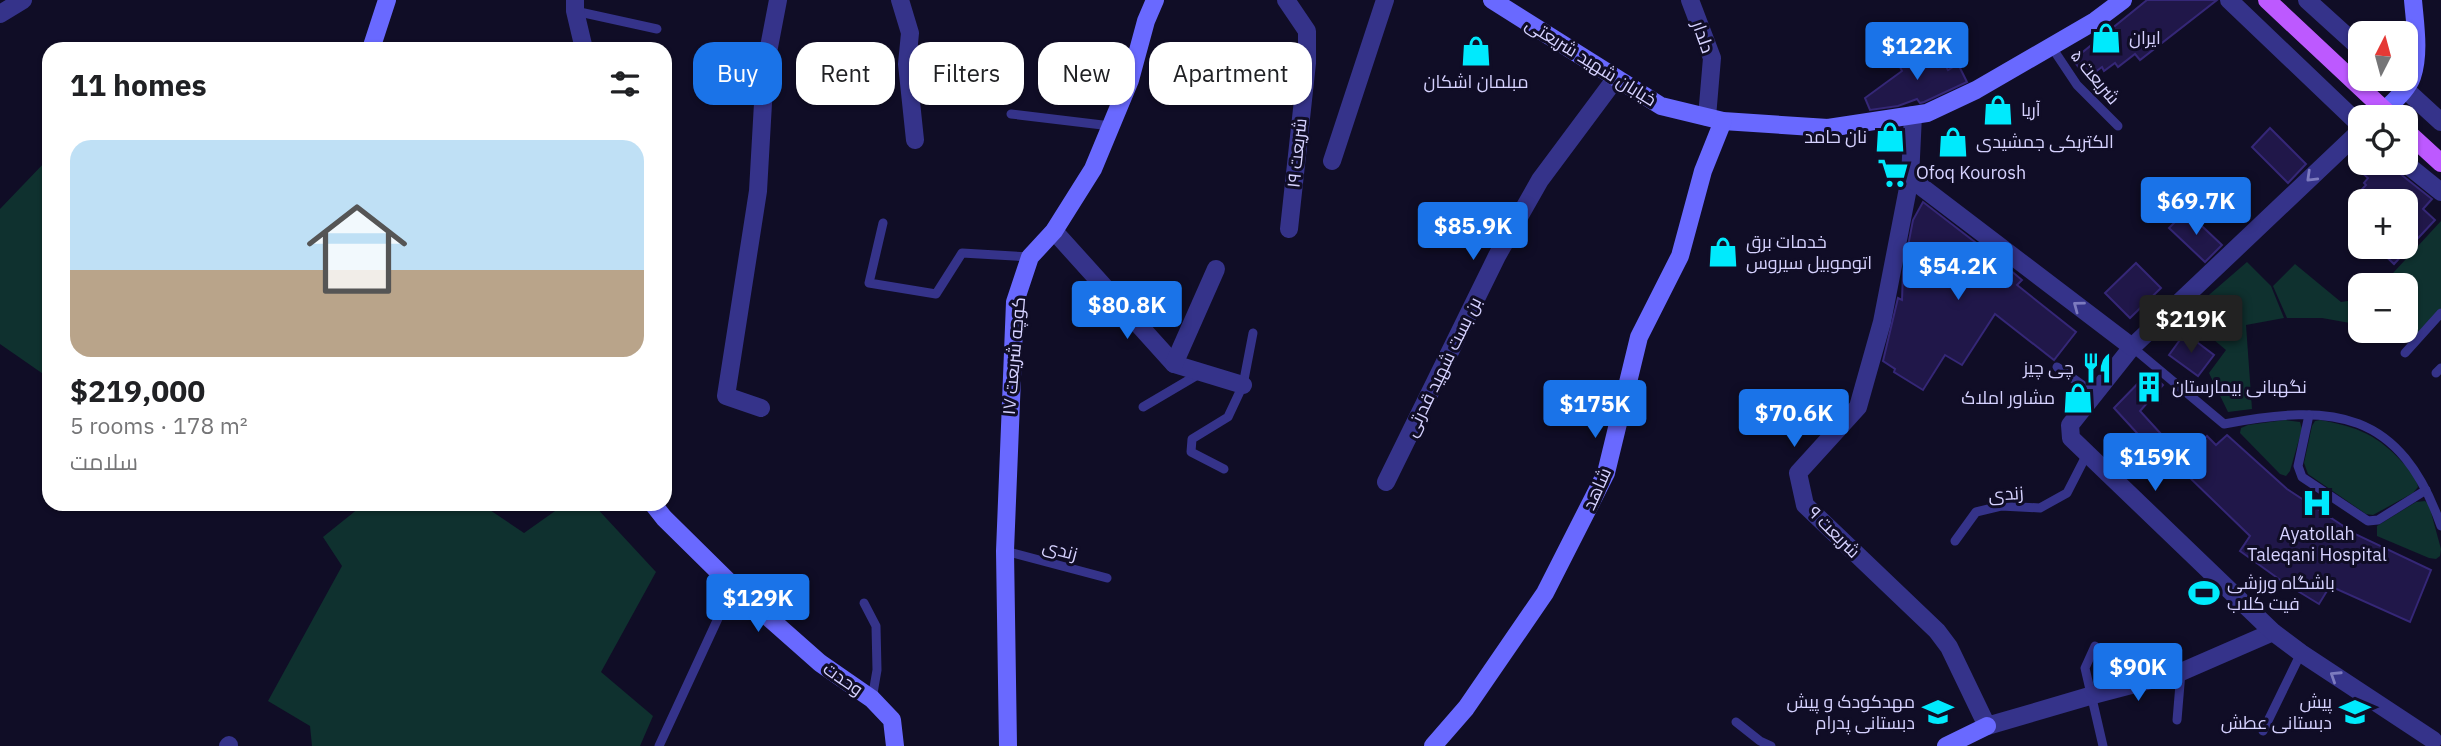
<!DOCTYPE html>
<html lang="en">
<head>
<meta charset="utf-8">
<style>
  body { margin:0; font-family:"IBM Plex Sans",Cairo,sans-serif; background:#f2f2f2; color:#202124; height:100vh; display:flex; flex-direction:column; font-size:26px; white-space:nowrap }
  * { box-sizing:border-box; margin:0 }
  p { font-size:23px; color:#757577 }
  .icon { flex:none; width:38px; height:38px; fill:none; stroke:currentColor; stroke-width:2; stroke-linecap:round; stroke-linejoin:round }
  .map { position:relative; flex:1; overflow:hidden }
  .sheet { position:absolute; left:42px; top:42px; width:630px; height:469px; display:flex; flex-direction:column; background:#fff; border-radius:21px; box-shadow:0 2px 5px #0004 }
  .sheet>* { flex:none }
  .top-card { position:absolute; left:693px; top:42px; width:665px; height:63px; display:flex; gap:14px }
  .needle { width:46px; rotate:6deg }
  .fabs { position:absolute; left:2348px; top:21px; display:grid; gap:14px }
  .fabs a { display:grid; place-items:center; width:70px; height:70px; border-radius:14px; background:#fff; box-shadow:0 2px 5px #0004; font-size:35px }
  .price { position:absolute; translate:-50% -60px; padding:0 16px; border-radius:7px; background:#1a73e8; color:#fff; font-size:23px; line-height:46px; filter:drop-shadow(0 2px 4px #0008) }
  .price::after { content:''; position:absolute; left:50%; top:42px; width:21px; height:16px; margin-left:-10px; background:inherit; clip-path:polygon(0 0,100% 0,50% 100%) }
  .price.selected { background:#222; color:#fff }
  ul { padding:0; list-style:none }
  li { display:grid; align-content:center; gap:14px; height:371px; padding:0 28px }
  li+li { border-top:2px solid #e0e0e0 }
  li span { display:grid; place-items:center; height:217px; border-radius:21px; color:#555 }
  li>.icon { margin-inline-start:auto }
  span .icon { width:126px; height:126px; fill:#fffc; stroke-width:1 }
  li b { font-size:30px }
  h2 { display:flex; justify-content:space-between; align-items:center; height:84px; padding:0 28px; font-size:30px }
  .chip { padding:0 24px; border-radius:21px; background:#fff; box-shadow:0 2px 5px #0004; font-size:24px; line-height:63px }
  .chip.selected { background:#1a73e8; color:#fff }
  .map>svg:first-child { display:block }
  .green { fill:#0f312f }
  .building { fill:#201749; stroke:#352777; stroke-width:2 }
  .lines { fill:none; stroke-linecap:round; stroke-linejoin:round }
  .lane { stroke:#35338a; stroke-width:9 }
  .street { stroke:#35338a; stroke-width:18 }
  .secondary { stroke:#6969ff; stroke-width:18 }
  .primary { stroke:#bd59ff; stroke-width:18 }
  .oneway { stroke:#7d7bbf }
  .labels { text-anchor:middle; stroke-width:6; stroke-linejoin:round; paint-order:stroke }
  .street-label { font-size:18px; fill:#d6d2ff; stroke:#100d26 }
  .poi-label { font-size:18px; fill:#d6d2ff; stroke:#100d26; text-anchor:start }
</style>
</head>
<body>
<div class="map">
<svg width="2441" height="746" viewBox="0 0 2441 746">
  <rect width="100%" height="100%" fill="#100d26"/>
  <!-- green -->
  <g class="green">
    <path d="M47,160H49V378L0,344V209Z"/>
    <path d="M2441,221V308L2412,341L2385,331H2406V285H2382Z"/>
    <path d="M2247,262L2271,286L2284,318L2246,325L2252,409L2228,412L2209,373L2226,350L2188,318L2195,307Z"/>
    <path d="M2295,264L2341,302L2361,299V325L2322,318H2287L2273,286Z"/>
    <path d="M2285,420L2300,422L2302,429L2290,471L2286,476L2280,474L2240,433L2241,428L2248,425Z"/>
    <path d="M2320,420C2358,427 2378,435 2404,464C2411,471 2417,477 2418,487L2413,493L2373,515L2366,514L2308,474L2304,463L2312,426L2315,421Z"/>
    <path d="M2425,501L2429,505L2441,549L2440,556L2436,559L2429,558L2377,536V526L2416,502Z"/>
    <path d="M364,504H481L524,533L565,504H593L656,572L601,672L653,716L640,746H312L310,726L268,701L342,566L323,537Z"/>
  </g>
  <!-- building -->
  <g class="building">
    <path d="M2147,0H2217L2140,60L2135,54L2118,67L2115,63L2104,71L2102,67L2087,78L2073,60Z"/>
    <path d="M1935,46L1948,70L1958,64L1967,82L1924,102L1920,103L1917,99L1898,106L1870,110L1865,98L1902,71L1899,65Z"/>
    <path d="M2270,128L2306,164L2288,183L2252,147Z"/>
    <path d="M2351,163H2394L2398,172L2432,199L2423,209L2435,220L2394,264L2376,247H2406V201H2351L2366,185L2364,183L2368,178Z"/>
    <path d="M1923,202L1997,259L2022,280L2017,285L2076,332L2054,360L1995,314L1962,365L1945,355L1923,390L1894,372L1895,369L1883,361L1898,298L1902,300L1903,272L1913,220Z"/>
    <path d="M2186,211L2222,245L2205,262L2169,228Z"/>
    <path d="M2136,263L2161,288L2130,318L2105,293Z"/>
    <path d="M2185,333L2214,355L2198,376L2169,355Z"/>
    <path d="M2149,372L2163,385L2140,411L2172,446L2159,457L2114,408Z"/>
    <path d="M2227,435L2287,489L2357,535L2431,570L2410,622L2330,586L2319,604L2283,582L2240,551L2250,536L2187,475L2199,463L2189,454L2207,436L2216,445Z"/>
  </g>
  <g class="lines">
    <!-- lane -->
    <g class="lane">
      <path d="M575,11L657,29"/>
      <path d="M2051,46L2077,85L2118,126"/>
      <path d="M1011,114L1111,126"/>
      <path d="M883,223L869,283L936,294L962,253L1030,257"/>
      <path d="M2132,347L2224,424C2334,403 2400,410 2441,526"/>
      <path d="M2405,353L2441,313"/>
      <path d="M2057,367L2095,394"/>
      <path d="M2436,373L2441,368"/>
      <path d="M1143,407L1199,374"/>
      <path d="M2309,415L2298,466L2302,477L2368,521L2378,520L2426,490"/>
      <path d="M1224,469L1191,452L1192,439L1228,417L1243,385L1253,333"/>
      <path d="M1955,541L1976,512L2001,506L2040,508L2067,493L2087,454"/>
      <path d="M1005,551L1107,578"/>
      <path d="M864,603L876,626L877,670L872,699"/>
      <path d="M2095,646L2085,668L2103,746"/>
      <path d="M2177,720L2181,672"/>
      <path d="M1736,722L1760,741L1771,746"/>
      <path d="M2263,731L2301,653"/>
      <path d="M659,746L733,586"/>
    </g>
    <!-- street -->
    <g class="street">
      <path d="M575,0V11L584,49"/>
      <path d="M900,0L910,33L907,64L915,140"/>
      <path d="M1286,0L1307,31V63L1289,229"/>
      <path d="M1690,0L1712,58L1707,117"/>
      <path d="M2229,0L2361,126"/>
      <path d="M2307,0L2361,49"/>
      <path d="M0,14L23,0"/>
      <path d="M2394,79L2441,122"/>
      <path d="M1913,115L1910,178L1882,322L1858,407L1798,473L1805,505L1937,631L1949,647L1987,726L2093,695L2181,672L2273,632"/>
      <path d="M2361,130L2132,347L2070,425L2071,438L2273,632L2301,653L2433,740"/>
      <path d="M1332,161L1385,0"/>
      <path d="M2405,163L2441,192"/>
      <path d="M1910,178L2132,347"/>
      <path d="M1054,231L1174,364L1243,385"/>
      <path d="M1174,364L1216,269"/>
      <path d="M761,408L726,396L758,191L765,68L778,0"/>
      <path d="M1386,482L1497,256L1540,180L1616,78"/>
      <path d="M228,746L229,745"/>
    </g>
    <!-- secondary -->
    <g class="secondary">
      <path d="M1492,0L1661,106L1723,121L1828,128L1927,113L1976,90L2095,21L2123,0"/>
      <path d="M371,49L387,0"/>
      <path d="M2385,110C2394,101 2408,89 2412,77C2420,53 2415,24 2413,0"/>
      <path d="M653,504L664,518L733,586L820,663L872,699L892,720L895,746"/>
      <path d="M1008,746L1005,551L1015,302L1030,257L1054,231L1093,169L1130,80L1146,21L1155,0"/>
      <path d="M1433,746L1466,708L1545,593L1606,473L1639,337L1680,256L1703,171L1723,121"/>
      <path d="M1946,746L1987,726"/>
    </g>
    <!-- primary -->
    <g class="primary">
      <path d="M2267,0L2392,117"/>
      <path d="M2406,131L2441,163"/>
    </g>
  </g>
  <!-- one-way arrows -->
  <defs><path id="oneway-chevron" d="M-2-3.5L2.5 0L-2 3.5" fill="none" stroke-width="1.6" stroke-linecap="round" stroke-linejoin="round" transform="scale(1.75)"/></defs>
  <g class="oneway">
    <use href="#oneway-chevron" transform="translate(2311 177) rotate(136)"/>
    <use href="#oneway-chevron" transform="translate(2078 306) rotate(-143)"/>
    <use href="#oneway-chevron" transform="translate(2335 676) rotate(-147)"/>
  </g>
  <!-- icons -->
  <defs>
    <g id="shop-bare" transform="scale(2.415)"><path d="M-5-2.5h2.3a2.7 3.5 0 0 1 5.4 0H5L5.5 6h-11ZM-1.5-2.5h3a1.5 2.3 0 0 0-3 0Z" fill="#00eafd" stroke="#100d26" stroke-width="2.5" paint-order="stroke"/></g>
    <g id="supermarket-bare" transform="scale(2.415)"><path d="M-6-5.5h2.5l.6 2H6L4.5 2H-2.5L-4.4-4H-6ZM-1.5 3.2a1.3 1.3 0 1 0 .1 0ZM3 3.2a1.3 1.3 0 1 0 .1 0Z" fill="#00eafd" stroke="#100d26" stroke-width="2.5" paint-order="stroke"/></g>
    <g id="restaurant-bare" transform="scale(2.415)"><path d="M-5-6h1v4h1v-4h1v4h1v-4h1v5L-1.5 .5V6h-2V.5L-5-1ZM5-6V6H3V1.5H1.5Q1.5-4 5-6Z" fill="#00eafd" stroke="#100d26" stroke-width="2.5" paint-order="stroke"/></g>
    <g id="building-bare" transform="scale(2.415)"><path d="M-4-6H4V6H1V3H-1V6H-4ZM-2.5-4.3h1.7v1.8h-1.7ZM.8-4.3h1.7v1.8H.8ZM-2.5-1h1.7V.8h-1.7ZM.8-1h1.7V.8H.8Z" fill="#00eafd" stroke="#100d26" stroke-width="2.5" paint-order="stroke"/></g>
    <g id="hospital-bare" transform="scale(2.415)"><path d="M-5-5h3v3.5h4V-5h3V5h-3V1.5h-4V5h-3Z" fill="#00eafd" stroke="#100d26" stroke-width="2.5" paint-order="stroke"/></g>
    <g id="stadium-bare" transform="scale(2.415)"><path d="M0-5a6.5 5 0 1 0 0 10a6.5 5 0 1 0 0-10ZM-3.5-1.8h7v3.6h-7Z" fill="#00eafd" stroke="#100d26" stroke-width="2.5" paint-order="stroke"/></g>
    <g id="school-bare" transform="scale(2.415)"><path d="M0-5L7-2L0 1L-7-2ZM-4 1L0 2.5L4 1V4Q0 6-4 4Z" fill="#00eafd" stroke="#100d26" stroke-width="2.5" paint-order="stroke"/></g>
  </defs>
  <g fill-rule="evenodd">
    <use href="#shop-bare" x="2106" y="38"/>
    <use href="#shop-bare" x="1476" y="51"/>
    <use href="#shop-bare" x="1998" y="110"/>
    <use href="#shop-bare" x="1890" y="137"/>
    <use href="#shop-bare" x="1953" y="142"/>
    <use href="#supermarket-bare" x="1893" y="173"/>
    <use href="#shop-bare" x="1723" y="252"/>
    <use href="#restaurant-bare" x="2097" y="368"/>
    <use href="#building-bare" x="2149" y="387"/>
    <use href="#shop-bare" x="2078" y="398"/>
    <use href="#hospital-bare" x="2317" y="503"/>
    <use href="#stadium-bare" x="2204" y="593"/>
    <use href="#school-bare" x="1938" y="712"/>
    <use href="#school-bare" x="2355" y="712"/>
  </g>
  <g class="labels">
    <!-- street labels -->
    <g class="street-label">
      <text transform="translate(1703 37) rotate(71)" y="6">دلدار</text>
      <text transform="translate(1591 62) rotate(32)" y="6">خیابان شهید شریعتی</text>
      <text transform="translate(2095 77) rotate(50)" y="6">شریعت ۵</text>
      <text transform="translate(1297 153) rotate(-84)" y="6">شریعت ۱۹</text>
      <text transform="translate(1014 356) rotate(-85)" y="6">کوچه شریعت ۱۷</text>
      <text transform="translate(1443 367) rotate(-64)" y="6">بن بست شهید قدرتی</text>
      <text transform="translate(1597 489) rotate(-66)" y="6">شاهد</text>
      <text transform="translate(2006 494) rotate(-4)" y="6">زندی</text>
      <text transform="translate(1834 532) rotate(45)" y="6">شریعت ۹</text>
      <text transform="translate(1060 550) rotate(15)" y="6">زندی</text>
      <text transform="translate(843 679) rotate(35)" y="6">وحدت</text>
    </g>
    <!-- poi labels -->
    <g class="poi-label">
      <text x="2129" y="44">ایران</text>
      <text x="1476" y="88" text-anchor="middle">مبلمان اشکان</text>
      <text x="2021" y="116">آریا</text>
      <text x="1867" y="143" text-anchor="end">نان حامد</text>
      <text x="1976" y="148">الکتریکی جمشیدی</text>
      <text x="1916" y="179">Ofoq Kourosh</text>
      <text x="1746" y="248">خدمات برق<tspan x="1746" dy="21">اتوموبیل سیروس</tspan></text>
      <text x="2074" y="374" text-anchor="end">چی چیز</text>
      <text x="2172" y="393">نگهبانی بیمارستان</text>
      <text x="2055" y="404" text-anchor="end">مشاور املاک</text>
      <text x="2317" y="540" text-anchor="middle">Ayatollah<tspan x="2317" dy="21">Taleqani Hospital</tspan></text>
      <text x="2227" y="589">باشگاه ورزشی<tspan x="2227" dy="21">فیت کلاب</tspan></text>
      <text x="1915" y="708" text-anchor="end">مهدکودک و پیش<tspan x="1915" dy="21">دبستانی پدرام</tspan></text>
      <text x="2332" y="708" text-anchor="end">پیش<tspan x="2332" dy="21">دبستانی عطش</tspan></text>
    </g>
  </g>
</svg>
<div class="fabs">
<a><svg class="needle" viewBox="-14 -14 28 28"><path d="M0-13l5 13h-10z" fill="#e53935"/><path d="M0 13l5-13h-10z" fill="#757577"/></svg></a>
<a><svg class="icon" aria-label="locate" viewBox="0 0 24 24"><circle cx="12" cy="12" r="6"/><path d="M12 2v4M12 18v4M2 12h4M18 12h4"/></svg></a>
<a>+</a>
<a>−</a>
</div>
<b class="price" style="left:1917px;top:82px">$122K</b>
<b class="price" style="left:2196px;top:237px">$69.7K</b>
<b class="price" style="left:1473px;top:262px">$85.9K</b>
<b class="price" style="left:1958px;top:302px">$54.2K</b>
<b class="price" style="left:1127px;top:341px">$80.8K</b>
<b class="price selected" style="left:2191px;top:355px">$219K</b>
<b class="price" style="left:1595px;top:440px">$175K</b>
<b class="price" style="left:1794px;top:449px">$70.6K</b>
<b class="price" style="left:2155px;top:493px">$159K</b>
<b class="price" style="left:758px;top:634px">$129K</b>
<b class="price" style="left:2138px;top:703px">$90K</b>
<div class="top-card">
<a class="chip selected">Buy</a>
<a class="chip">Rent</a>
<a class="chip">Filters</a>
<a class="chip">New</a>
<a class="chip">Apartment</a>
</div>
<section class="sheet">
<h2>11 homes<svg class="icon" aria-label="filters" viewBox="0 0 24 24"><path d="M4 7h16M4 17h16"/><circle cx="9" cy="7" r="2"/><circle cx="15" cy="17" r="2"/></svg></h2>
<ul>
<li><span style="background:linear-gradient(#bfe0f5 60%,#b9a48a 0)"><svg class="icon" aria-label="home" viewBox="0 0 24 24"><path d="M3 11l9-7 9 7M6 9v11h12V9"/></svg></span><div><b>$219,000</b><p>5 rooms · 178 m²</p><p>سلامت</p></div></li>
</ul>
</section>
</div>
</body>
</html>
